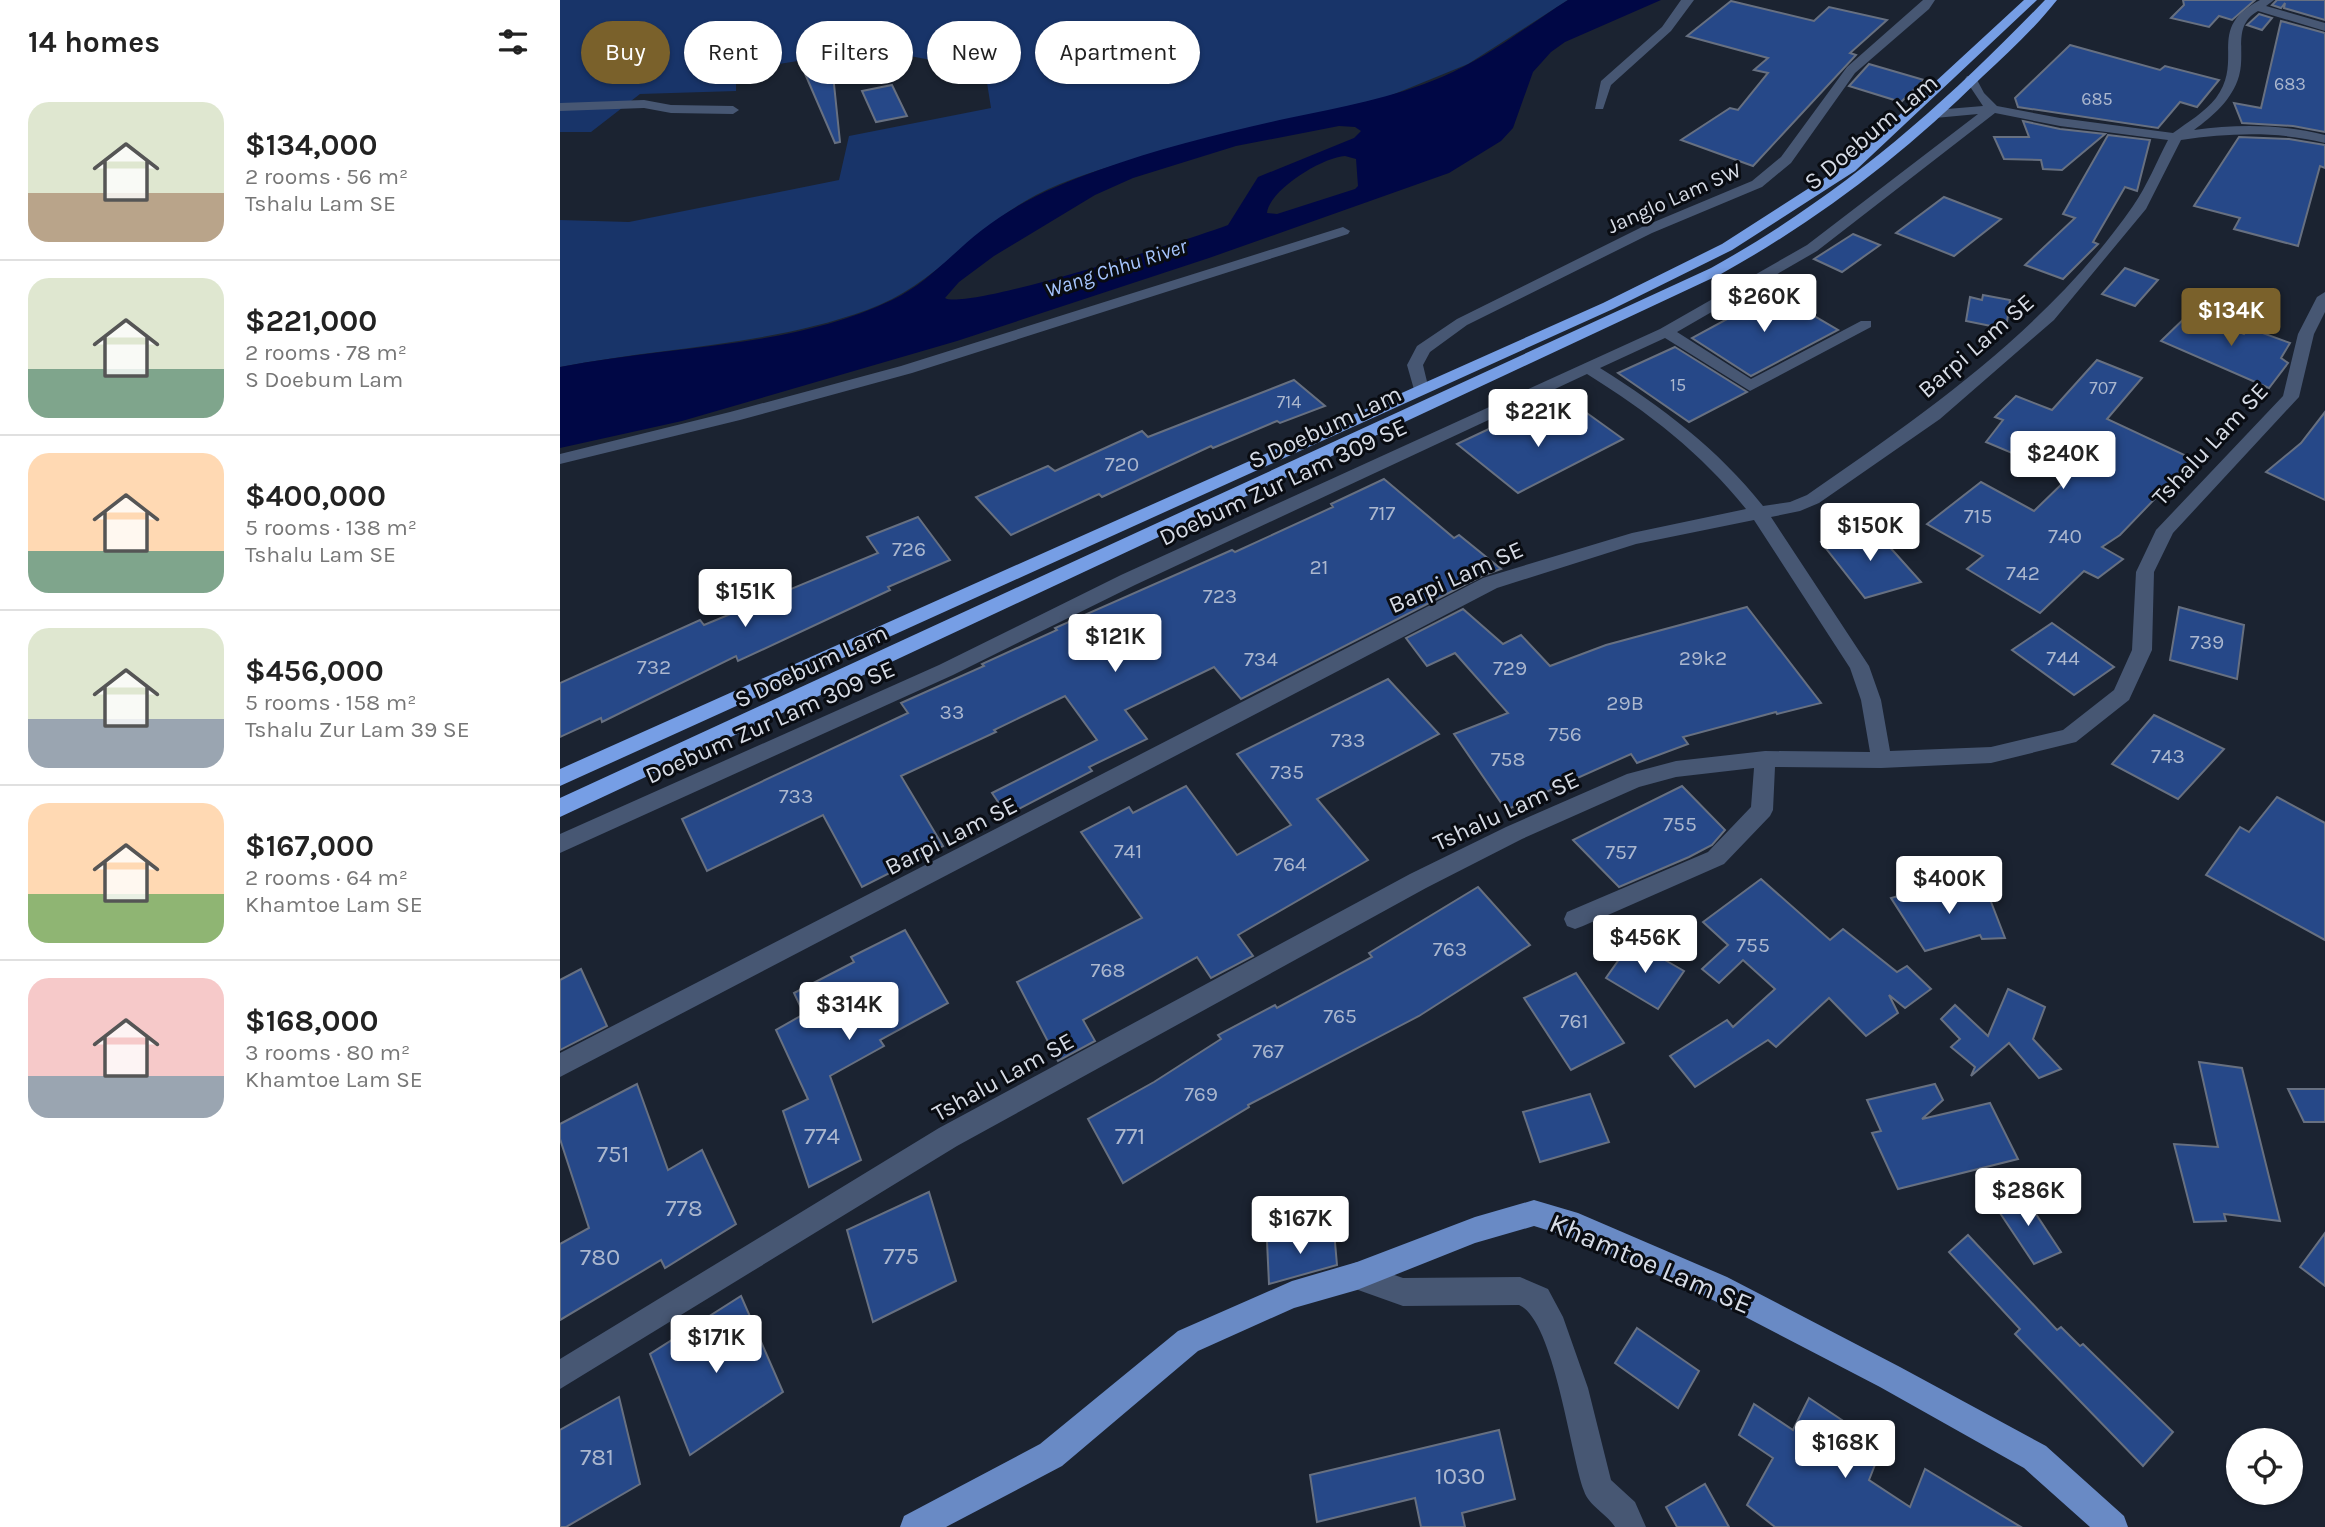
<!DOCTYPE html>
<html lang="en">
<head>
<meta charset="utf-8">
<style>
  body { margin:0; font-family:Karla,sans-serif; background:#f6f6f6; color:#222; height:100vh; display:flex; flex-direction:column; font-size:26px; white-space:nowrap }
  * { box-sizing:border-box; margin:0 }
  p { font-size:23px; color:#767676 }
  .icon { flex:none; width:38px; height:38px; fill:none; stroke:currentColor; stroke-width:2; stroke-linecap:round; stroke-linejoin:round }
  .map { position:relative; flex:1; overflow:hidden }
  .drawer { display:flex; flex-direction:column; background:#fff; width:560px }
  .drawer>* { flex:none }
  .guide { position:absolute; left:21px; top:21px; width:665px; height:63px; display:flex; gap:14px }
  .fabs { position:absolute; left:1666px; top:1428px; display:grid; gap:14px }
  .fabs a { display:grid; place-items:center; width:77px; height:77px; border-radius:50%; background:#fff; box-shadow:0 2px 5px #0004; font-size:35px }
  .price { position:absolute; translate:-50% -60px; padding:0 16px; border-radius:7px; background:#fff; color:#222; font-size:23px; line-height:46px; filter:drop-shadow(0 2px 4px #0008) }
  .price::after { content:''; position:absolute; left:50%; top:42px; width:21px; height:16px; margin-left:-10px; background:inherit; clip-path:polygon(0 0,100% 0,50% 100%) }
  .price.current { background:#7a612b; color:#fff }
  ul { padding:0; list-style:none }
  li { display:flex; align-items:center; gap:21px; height:175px; padding:0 28px }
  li+li { border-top:2px solid #e0e0e0 }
  li span { display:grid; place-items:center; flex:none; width:196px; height:140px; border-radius:21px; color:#555 }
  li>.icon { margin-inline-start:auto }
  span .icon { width:84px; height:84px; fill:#fffc; stroke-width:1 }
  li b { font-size:30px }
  h2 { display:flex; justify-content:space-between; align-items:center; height:84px; padding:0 28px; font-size:30px }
  .tag { padding:0 24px; border-radius:32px; background:#fff; box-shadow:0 2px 5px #0004; font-size:24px; line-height:63px }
  .tag.current { background:#7a612b; color:#fff }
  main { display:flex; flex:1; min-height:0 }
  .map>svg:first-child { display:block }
  .green { fill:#183469 }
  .water { fill:#000745; fill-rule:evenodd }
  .building { fill:#264888; stroke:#677081; stroke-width:2 }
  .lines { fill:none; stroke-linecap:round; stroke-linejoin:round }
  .minor { fill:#475773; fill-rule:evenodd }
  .major { fill:#698ac5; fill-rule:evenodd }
  .highway { fill:#769ee5; fill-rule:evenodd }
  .labels { text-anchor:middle; stroke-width:6; stroke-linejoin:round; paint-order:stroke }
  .far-number-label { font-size:18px; fill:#abb7ce }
  .far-street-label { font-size:21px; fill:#d7dce6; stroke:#090c12 }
  .far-water-label { font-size:21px; font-style:italic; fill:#a6c5fe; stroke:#090c12 }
  .number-label { font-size:21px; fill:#abb7ce }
  .street-label { font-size:24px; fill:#d7dce6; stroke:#090c12 }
  .near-number-label { font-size:24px; fill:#abb7ce }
  .near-street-label { font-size:28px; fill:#d7dce6; stroke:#090c12 }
</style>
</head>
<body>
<main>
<section class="drawer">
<h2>14 homes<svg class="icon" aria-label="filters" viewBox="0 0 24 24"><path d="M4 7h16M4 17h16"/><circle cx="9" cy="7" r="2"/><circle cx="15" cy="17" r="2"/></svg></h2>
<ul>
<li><span style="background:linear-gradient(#dfe7d0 65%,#b9a48a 0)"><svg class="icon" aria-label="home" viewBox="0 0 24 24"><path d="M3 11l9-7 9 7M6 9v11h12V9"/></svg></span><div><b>$134,000</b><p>2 rooms · 56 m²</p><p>Tshalu Lam SE</p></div></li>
<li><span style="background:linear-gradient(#dfe7d0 65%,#7fa58c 0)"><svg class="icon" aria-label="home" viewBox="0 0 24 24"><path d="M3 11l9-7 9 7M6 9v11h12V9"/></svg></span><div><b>$221,000</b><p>2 rooms · 78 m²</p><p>S Doebum Lam</p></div></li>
<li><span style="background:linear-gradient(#ffd9b3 70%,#7fa58c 0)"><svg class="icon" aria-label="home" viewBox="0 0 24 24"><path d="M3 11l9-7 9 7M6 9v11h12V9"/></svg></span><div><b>$400,000</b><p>5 rooms · 138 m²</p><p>Tshalu Lam SE</p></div></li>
<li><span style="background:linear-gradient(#dfe7d0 65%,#9aa5b1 0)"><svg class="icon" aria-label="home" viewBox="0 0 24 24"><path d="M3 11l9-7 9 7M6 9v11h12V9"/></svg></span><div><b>$456,000</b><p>5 rooms · 158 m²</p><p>Tshalu Zur Lam 39 SE</p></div></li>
<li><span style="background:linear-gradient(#ffd9b3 65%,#8fb573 0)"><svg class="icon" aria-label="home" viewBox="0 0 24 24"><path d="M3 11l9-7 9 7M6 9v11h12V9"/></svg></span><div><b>$167,000</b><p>2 rooms · 64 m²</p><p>Khamtoe Lam SE</p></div></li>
<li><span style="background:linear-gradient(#f6c9c9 70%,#9aa5b1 0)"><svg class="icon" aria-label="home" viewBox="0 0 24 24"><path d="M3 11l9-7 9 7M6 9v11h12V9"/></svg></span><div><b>$168,000</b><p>3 rooms · 80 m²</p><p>Khamtoe Lam SE</p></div></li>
</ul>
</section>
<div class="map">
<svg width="1765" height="1527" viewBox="0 0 1765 1527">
  <rect width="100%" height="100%" fill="#1b2331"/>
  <!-- green -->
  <path class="green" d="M0,0H1008L908,64L827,97C743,118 658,134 575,159C542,169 507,179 476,195C412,229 376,285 307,310C208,346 102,347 0,367V220L69,222L279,180L289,136L431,108L425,70L312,49L176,71V91L80,94L31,132H0Z"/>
  <!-- water -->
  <path class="water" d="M1008,0H1101L1005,42L991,52L973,72L953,128L941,141L889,173L649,258L397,341L122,421L0,448V367C109,345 230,349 332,300C368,283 391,254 422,230C458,202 497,185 539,170C600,148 666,132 729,118C781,107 833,98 882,77C927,58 967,26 1008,0ZM779,126L795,127L801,131L794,138L698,177L668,225C634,238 406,311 385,298L399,282L434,256L535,195L573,178L676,146ZM785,156L796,159L798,186L795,189L717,214L707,213C709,190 763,157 785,156Z"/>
  <!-- building -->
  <g class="building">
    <path d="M1623,0H1695L1672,20L1659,16L1649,27L1611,18L1624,5Z"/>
    <path d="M1717,0H1765V20L1724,8L1725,3L1721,8L1712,5Z"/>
    <path d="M1171,1L1254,21L1269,7L1327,20L1290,53L1296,55L1193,166L1121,140L1170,108L1178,110L1208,73L1194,70L1208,58L1127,36Z"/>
    <path d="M1699,14L1712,18L1702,30L1687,25Z"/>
    <path d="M1721,21L1765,33V132L1733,126L1682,123L1674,103L1701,108Z"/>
    <path d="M1510,45L1600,70L1605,66L1659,80L1637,107L1620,102L1598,128L1458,107L1455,98Z"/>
    <path d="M1309,64L1364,80L1341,102L1289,86Z"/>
    <path d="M272,65L280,142L275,143L243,69Z"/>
    <path d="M332,85L347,116L316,122L302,91Z"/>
    <path d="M1463,121L1500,129L1545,134L1502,170L1483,169L1481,160L1444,159L1434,137H1469Z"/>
    <path d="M1548,135L1590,140L1577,191L1565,187L1533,242L1538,244L1503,279L1465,265L1515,218L1503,214Z"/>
    <path d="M1679,137L1729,139L1765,145V168L1760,166L1738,246L1674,229L1680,218L1634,206Z"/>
    <path d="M1384,197L1441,219L1394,256L1336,233Z"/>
    <path d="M1293,234L1320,245L1282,272L1254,259Z"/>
    <path d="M1565,268L1598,280L1575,306L1542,294Z"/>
    <path d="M1215,293L1278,330L1191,376L1132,338Z"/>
    <path d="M1423,295L1450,300L1446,329L1406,321L1410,297L1422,300Z"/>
    <path d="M1631,312L1684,334L1689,328L1730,343L1721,358L1728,363L1709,388L1601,341Z"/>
    <path d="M1115,347L1187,392L1129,422L1058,373Z"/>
    <path d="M1537,360L1582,378L1547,419L1633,459L1560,535L1542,547L1563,559L1538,578L1524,571L1480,613L1407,569L1423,556L1367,524L1421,482L1474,511L1509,477L1426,442L1443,420L1435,417L1456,396L1492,410Z"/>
    <path d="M734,380L765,406L720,423L717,421L653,448L651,446L542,497L539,494L451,535L416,497L488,466L495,471L582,431L588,437Z"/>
    <path d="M1024,411L1063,439L958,493L897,444L950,419L973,436Z"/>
    <path d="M1765,412V500L1706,472L1741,443Z"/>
    <path d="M824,479L894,538L899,535L941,569L922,576L681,699L654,667L565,710L587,739L529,767L532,771L447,815L432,793L537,740L505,696L434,730L436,732L341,776L383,846L302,887L263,815L147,871L122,819L348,713L341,703L424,666L422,664L497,630L495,628L672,550L675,552L773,507L771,504Z"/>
    <path d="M358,517L390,560L328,587L330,590L178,661L176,656L42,722L41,718L0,737V683L140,620L144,625L318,553L307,537Z"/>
    <path d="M1312,528L1336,554L1361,582L1305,598L1261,542Z"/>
    <path d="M1187,607L1261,703L1217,714L1216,712L1123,737L1128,744L1077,763L1071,754L946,810L894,734L948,713L895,653L867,666L846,638L903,609L943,644L961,635L990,666L1046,645Z"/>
    <path d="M1619,607L1684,625L1677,679L1610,660Z"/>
    <path d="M1492,623L1554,667L1514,695L1452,650Z"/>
    <path d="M828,679L879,734L757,799L808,860L678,935L693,956L651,978L637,957L523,1020L535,1041L498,1061L457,982L582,918L521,832L569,807L573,813L626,786L677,855L731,825L677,754Z"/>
    <path d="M1594,715L1664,749L1618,799L1552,764Z"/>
    <path d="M1122,786L1165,830L1152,845L1129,857L1059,887L1013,840Z"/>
    <path d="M1717,797L1765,823V940L1646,875L1680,827L1689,832Z"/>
    <path d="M1201,879L1270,940L1283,929L1337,972L1347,966L1371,989L1345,1008L1329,995L1338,1013L1306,1036L1269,998L1216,1047L1208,1040L1135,1087L1110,1056L1167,1020L1173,1027L1215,989L1183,960L1159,983L1142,969L1168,945L1143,922Z"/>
    <path d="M1383,883L1388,891L1426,889L1445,938L1422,939L1420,935L1365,951L1331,898Z"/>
    <path d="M918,887L970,945L859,1016L688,1105L689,1107L563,1183L528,1119L594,1082L661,1039L658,1035L715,1005L717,1008L812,957L809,953Z"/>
    <path d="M345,930L388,1003L320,1040L324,1046L270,1076L301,1160L249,1187L223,1111L248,1099L216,1030L244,1014L234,993L294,962L291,957Z"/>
    <path d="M1072,941L1124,971L1098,1009L1046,978Z"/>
    <path d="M21,969L47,1026L0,1050V980Z"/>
    <path d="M1016,973L1064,1043L1011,1070L964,998Z"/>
    <path d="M1448,989L1485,1007L1473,1039L1501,1069L1479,1078L1449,1043L1411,1076L1415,1067L1391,1047L1400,1039L1381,1019L1395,1005L1428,1036Z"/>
    <path d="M1639,1062L1682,1068L1720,1221L1664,1214L1666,1221L1634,1222L1614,1144L1658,1147Z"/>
    <path d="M77,1084L108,1170L142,1150L176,1224L105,1268L101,1260L0,1320V1244L29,1228L0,1139V1124Z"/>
    <path d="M1375,1084L1383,1100L1362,1119L1430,1103L1458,1159L1338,1189L1312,1133L1321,1131L1307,1100Z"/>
    <path d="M1728,1089H1765V1122H1744Z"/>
    <path d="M1030,1094L1049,1142L980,1162L963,1112Z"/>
    <path d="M369,1192L396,1281L313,1322L287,1230Z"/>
    <path d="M1462,1193L1501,1252L1474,1264L1434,1204Z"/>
    <path d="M774,1231L777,1265L709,1284L707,1241Z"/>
    <path d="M1765,1233V1286L1740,1267Z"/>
    <path d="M1408,1235L1497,1330L1501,1327L1520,1346L1523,1344L1613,1432L1583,1466L1455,1334L1460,1329L1389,1252Z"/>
    <path d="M181,1296L223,1392L130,1455L90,1354Z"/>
    <path d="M1077,1328L1139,1371L1118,1408L1055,1363Z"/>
    <path d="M59,1397L80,1484L6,1527H0V1430Z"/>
    <path d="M1249,1398L1322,1447L1309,1480L1350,1507L1365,1469L1461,1527H1215L1187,1505L1213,1458L1179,1435L1194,1404L1233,1430Z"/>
    <path d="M939,1430L955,1499L902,1513L905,1527H861L855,1498L757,1522L750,1475Z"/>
    <path d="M1145,1484L1169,1527H1117L1106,1507Z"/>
  </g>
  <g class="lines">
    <!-- minor -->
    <g class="minor">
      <path d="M1121,0H1134L1111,31L1051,85L1043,109H1035L1041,81L1102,27Z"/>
      <path d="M1363,0H1375L1369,9L1295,73L1231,163L1202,187L1092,233L907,325L870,352L863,365L869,390L861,395L855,393L847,365L857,346L897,319L1082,227L1192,181L1221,157L1287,67Z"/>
      <path d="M1700,0H1714L1706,6L1765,23V31L1698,11C1672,26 1686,51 1679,76C1672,100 1653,116 1634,130C1677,124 1722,124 1765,135V143C1717,131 1670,133 1621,140L1586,209L1494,320L1380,419L1259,503L1240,511L1211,517L1309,666L1321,700L1330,751L1431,747L1503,730L1554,690L1572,650L1576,572L1596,530L1723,396L1738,334L1757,297L1765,292V312L1754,334L1739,397L1613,533L1594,572L1592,650L1569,700L1516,742L1431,763L1321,768L1215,767L1213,810L1210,816L1164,864L1023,926L1015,929L1007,926L1004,919L1007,912L1148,852L1191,807L1194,768L1116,777L1079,787L962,839L866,888L397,1146L0,1389V1359L379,1128L850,874L946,827L1067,774L1116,761L1205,751L1310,752L1301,700L1290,668L1194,520L1076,544L937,588L0,1077V1053L923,578L1072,533L1186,509C1141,453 1088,412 1027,374L575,585L393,675L0,853V834L379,665L561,575L1100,329L1247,245L1418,114L1375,118L1369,114L1375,110L1423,106L1405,79L1407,76H1415L1424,93L1437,106L1500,118L1613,133C1628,122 1645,112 1656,98C1685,58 1645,29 1700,0ZM1435,113L1500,126L1608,140C1597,161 1587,186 1573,206C1488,328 1367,412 1247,495L1230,502L1203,506C1158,449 1102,407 1040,368L1105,338L1190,391L1311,327V321H1301L1191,379L1117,332L1257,251Z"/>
      <path d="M84,100L111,105L173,106L179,110L173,114L111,113L84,108L0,111V103Z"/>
      <path d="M783,227L790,231L788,234L352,373L180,420L0,464V454L170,412L341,366Z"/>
      <path d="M797,1262L843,1278L960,1277L988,1289L1003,1317L1028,1388L1051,1480L1075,1502L1086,1527H1055C1046,1513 1029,1506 1024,1491C1010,1453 994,1320 959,1305L843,1306L787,1286L783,1276L787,1266Z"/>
    </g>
    <!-- major -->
    <path class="major" d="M974,1200L1018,1213L1167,1277L1340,1367L1486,1446L1564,1516L1568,1527H1530L1464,1468L1320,1387L1147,1297L1016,1239L974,1226L915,1243L797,1290L734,1308L638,1351L502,1466L386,1527H340L344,1516L480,1444L618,1331L732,1281L797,1262L915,1217Z"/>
    <!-- highway -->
    <g class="highway">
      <path d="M1464,0H1477L1295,171L1172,250L1053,309L0,786V769L1043,303L1162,244L1285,165Z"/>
      <path d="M1485,0H1497C1475,28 1448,53 1422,77C1343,155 1258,220 1161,274L0,817V798L1151,268C1282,195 1381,108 1485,0Z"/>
    </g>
  </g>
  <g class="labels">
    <!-- far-number labels -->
    <g class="far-number-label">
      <text x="1730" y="90">683</text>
      <text x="1537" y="105">685</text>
      <text x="1118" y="391">15</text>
      <text x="1543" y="394">707</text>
      <text x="729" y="408">714</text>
    </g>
    <!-- far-street labels -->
    <g class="far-street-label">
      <text transform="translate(1114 198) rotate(-24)" y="7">Janglo Lam SW</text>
    </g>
    <!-- far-water labels -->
    <g class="far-water-label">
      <text transform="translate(556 268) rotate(-18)" y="7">Wang Chhu River</text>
    </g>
    <!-- number labels -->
    <g class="number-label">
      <text x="562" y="471">720</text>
      <text x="822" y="520">717</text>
      <text x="1418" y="523">715</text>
      <text x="1505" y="543">740</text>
      <text x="349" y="556">726</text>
      <text x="759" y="574">21</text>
      <text x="1463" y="580">742</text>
      <text x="660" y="603">723</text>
      <text x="1647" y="649">739</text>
      <text x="1143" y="665">29k2</text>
      <text x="1503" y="665">744</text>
      <text x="701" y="666">734</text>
      <text x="94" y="674">732</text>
      <text x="950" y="675">729</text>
      <text x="1065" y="710">29B</text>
      <text x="392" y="719">33</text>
      <text x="1005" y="741">756</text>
      <text x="788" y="747">733</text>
      <text x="1608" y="763">743</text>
      <text x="948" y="766">758</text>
      <text x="727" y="779">735</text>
      <text x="236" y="803">733</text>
      <text x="1120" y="831">755</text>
      <text x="568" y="858">741</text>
      <text x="1061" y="859">757</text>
      <text x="730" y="871">764</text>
      <text x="1193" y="952">755</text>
      <text x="890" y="956">763</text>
      <text x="548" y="977">768</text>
      <text x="780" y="1023">765</text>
      <text x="1014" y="1028">761</text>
      <text x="708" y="1058">767</text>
      <text x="641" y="1101">769</text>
    </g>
    <!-- street labels -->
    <g class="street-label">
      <text transform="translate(1311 132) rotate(-40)" y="8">S Doebum Lam</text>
      <text transform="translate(1416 346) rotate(-41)" y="8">Barpi Lam SE</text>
      <text transform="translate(765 427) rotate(-25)" y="8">S Doebum Lam</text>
      <text transform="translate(1650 444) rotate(-47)" y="8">Tshalu Lam SE</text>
      <text transform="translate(723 482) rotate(-25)" y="8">Doebum Zur Lam 309 SE</text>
      <text transform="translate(896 577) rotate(-24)" y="8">Barpi Lam SE</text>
      <text transform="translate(251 666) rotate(-25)" y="8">S Doebum Lam</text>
      <text transform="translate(210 722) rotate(-24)" y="8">Doebum Zur Lam 309 SE</text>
      <text transform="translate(946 811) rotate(-25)" y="8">Tshalu Lam SE</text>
      <text transform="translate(391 836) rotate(-27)" y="8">Barpi Lam SE</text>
      <text transform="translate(443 1077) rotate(-29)" y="8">Tshalu Lam SE</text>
    </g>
    <!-- near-number labels -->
    <g class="near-number-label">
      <text x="262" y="1144">774</text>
      <text x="570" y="1144">771</text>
      <text x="53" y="1162">751</text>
      <text x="124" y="1216">778</text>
      <text x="341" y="1264">775</text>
      <text x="40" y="1265">780</text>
      <text x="37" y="1465">781</text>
      <text x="900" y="1484">1030</text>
    </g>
    <!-- near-street labels -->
    <g class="near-street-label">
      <text transform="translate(1091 1263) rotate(23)" y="10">Khamtoe Lam SE</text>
    </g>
  </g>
</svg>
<div class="fabs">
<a><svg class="icon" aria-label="locate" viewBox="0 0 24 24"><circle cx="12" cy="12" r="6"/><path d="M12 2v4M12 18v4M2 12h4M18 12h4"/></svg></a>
</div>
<b class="price" style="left:1204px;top:334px">$260K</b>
<b class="price current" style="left:1671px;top:348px">$134K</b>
<b class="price" style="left:978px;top:449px">$221K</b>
<b class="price" style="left:1503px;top:491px">$240K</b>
<b class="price" style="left:1310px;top:563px">$150K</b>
<b class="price" style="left:185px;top:629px">$151K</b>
<b class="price" style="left:555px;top:674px">$121K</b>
<b class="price" style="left:1389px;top:916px">$400K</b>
<b class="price" style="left:1085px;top:975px">$456K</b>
<b class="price" style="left:289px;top:1042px">$314K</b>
<b class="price" style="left:1468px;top:1228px">$286K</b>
<b class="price" style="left:740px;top:1256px">$167K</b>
<b class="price" style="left:156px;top:1375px">$171K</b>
<b class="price" style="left:1285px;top:1480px">$168K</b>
<div class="guide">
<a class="tag current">Buy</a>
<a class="tag">Rent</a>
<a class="tag">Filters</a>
<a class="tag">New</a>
<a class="tag">Apartment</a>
</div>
</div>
</main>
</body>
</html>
